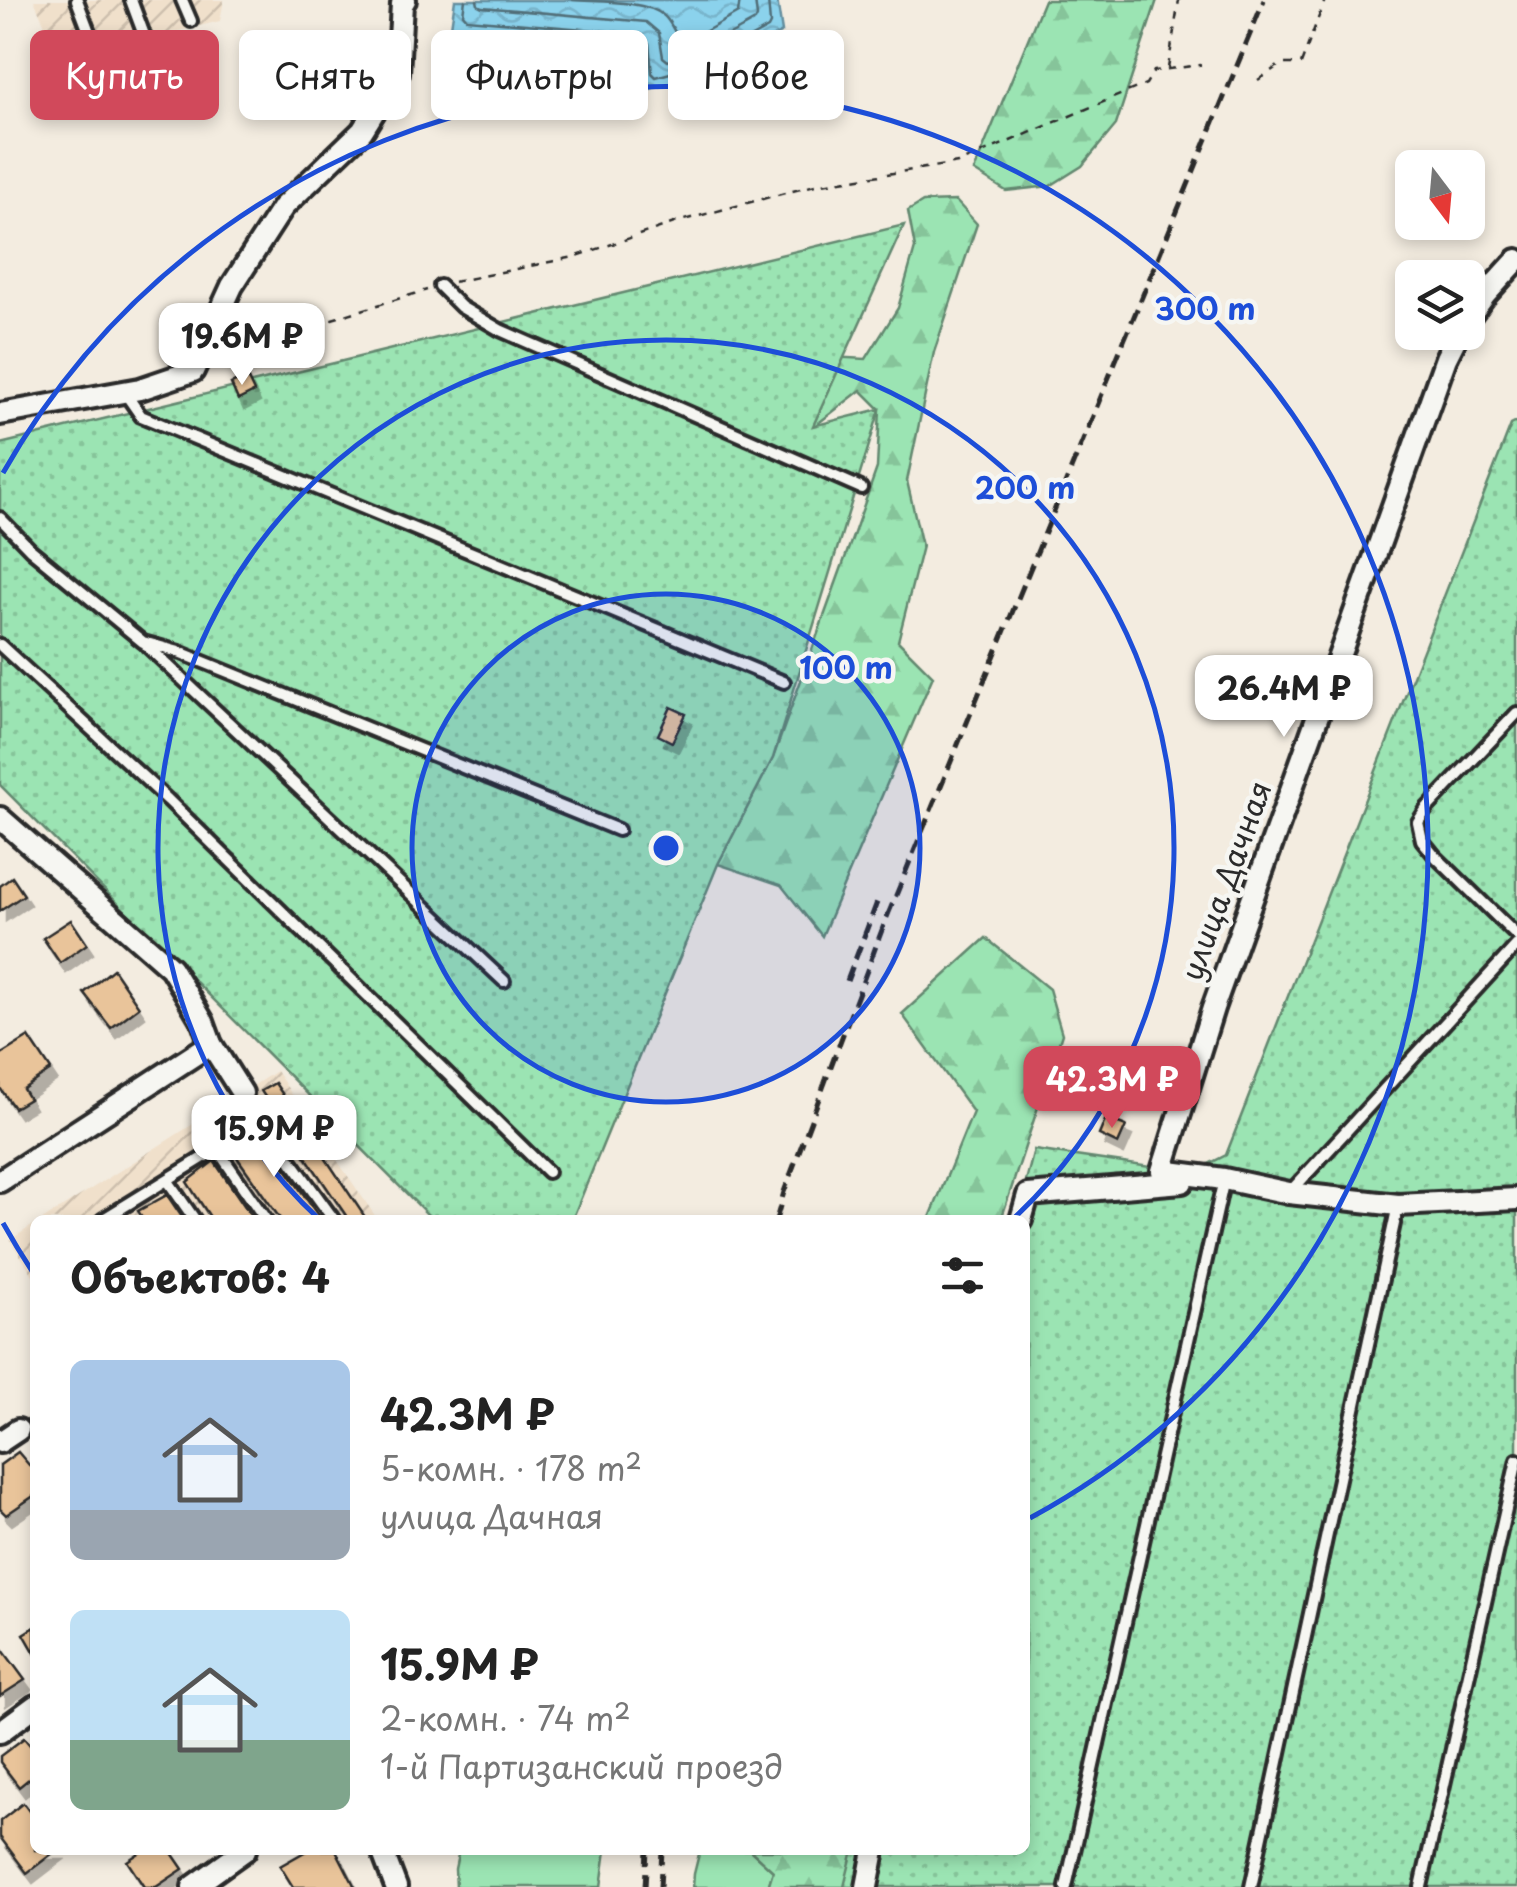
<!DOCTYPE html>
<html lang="ru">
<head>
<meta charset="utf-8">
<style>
  body { margin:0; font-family:"Playpen Sans",sans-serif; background:#f6f6f6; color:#222; height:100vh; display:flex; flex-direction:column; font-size:38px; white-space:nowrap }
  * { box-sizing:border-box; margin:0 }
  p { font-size:32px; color:#767676 }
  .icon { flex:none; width:55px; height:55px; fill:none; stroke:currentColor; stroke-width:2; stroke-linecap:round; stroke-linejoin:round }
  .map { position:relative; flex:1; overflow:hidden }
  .details { position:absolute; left:30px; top:1215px; width:1000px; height:640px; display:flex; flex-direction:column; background:#fff; border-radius:15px; box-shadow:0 5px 15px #0003 }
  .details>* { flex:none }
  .top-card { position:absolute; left:30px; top:30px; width:1000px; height:90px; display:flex; gap:20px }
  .needle { width:65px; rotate:164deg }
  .fabs { position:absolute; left:1395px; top:150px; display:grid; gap:20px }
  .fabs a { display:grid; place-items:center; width:90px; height:90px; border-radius:15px; background:#fff; box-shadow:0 5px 15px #0003; font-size:50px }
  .price { position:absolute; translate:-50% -85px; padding:0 22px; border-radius:20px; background:#fff; color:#222; font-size:32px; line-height:65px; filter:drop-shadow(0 2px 5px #0008) }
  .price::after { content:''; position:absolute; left:50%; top:60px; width:30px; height:22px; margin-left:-15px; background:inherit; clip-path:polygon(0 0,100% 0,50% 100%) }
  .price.selected { background:#d1495b; color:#fff }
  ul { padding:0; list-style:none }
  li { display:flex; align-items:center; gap:30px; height:250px; padding:0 40px }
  li span { display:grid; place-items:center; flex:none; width:280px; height:200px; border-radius:15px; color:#555 }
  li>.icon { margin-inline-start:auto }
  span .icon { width:120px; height:120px; fill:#fffc; stroke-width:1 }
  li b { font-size:42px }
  h2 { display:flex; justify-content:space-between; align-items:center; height:120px; padding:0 40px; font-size:42px }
  .tag { padding:0 35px; border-radius:15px; background:#fff; box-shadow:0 5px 15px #0003; font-size:35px; line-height:90px }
  .tag.selected { background:#d1495b; color:#fff }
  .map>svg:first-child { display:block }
  .industrial { fill:url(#industrial-furrows) }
  .grass { fill:#9be4b3; stroke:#63886f; stroke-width:2.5 }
  .forest { fill:url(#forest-firs); stroke:#63886f; stroke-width:2.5 }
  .park { fill:url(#park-dots); stroke:#63886f; stroke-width:2.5 }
  .water { fill:url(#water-waves); stroke:#658f9f; stroke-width:2.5 }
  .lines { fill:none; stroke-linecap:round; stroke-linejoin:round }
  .shore { stroke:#516e78; stroke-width:2.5 }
  .building { fill:#e9c49a; stroke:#2b2b2b; stroke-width:2.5; filter:url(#shadow) }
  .lane-casing { stroke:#2b2b2b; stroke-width:18 }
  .street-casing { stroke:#2b2b2b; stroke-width:28 }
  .path { stroke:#2b2b2b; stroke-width:2.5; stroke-dasharray:8 8; stroke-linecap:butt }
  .lane { stroke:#f6f6f2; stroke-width:10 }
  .street { stroke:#f6f6f2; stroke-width:20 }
  .rail { stroke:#2b2b2b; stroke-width:5; stroke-dasharray:15 8; stroke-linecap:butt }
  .ring { fill:none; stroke:#1d4ed8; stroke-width:5 }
  .labels { text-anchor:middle; stroke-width:9; stroke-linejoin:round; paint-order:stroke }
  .street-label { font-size:30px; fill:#2b2b2b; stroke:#f6f6f2 }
  .centre { fill:#1d4ed8; stroke:#f6f6f2; stroke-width:5 }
  .ring-label { font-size:30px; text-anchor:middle; font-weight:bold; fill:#1d4ed8; stroke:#f6f6f2; stroke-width:9; stroke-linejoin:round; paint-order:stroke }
</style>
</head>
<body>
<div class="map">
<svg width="1517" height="1887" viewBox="0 0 1517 1887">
  <defs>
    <pattern id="industrial-furrows" width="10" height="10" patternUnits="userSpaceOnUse" patternTransform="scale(2.5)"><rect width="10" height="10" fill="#f0e0cb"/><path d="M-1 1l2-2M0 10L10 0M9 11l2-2" fill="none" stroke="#cec0ae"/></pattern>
    <pattern id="forest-firs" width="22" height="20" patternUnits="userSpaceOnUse" patternTransform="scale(2.5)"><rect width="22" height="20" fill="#9be4b3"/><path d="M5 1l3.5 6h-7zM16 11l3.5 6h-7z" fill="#86c49a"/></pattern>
    <pattern id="park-dots" width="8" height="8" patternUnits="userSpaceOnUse" patternTransform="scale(2.5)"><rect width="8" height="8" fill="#9be4b3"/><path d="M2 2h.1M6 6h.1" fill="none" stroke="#86c49a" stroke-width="1.8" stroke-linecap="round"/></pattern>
    <pattern id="water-waves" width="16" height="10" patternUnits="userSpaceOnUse" patternTransform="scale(2.5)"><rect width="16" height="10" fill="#8bd2ec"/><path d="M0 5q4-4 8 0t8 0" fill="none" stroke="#78b4cb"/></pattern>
    <filter id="shadow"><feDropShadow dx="6" dy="10" stdDeviation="0" flood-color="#0004"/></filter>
  </defs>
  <rect width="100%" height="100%" fill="#f3ece0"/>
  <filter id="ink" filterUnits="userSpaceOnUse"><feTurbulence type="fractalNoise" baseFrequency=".01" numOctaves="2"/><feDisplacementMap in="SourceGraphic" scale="20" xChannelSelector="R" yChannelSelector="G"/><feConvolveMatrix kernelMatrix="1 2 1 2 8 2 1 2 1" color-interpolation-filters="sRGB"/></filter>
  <g filter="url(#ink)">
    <!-- industrial -->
    <g class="industrial">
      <path d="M34,0H224L220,21L60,60Z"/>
      <path d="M276,1071L378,1220H42L242,1093Z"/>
      <path d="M35,1224V1278L10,1240Z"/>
    </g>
    <!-- grass -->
    <g class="grass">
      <path d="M459,1850H606L601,1887H456L455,1869Z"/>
      <path d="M700,1850H750L773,1871L768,1887H693L694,1874Z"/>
    </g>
    <!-- forest -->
    <g class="forest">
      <path d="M1044,0H1157L1116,125L1082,166L1050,186L1006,191L974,171Z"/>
      <path d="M956,201L977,224L934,352L907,481L922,546L898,641L933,676L822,936L781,885L718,864L773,758L853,536L877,468L880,409L861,390L812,428L830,357L866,359L898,308L915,248L908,211L923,202Z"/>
      <path d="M986,938L1049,989L1062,1034L1001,1220H929L973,1112L902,1014Z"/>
      <path d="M750,1850H885L894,1887H768L773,1871Z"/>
    </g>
    <!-- park -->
    <g class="park">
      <path d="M904,225L813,426L880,409L773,758L718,864L572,1220H433L0,785V444Z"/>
      <path d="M1517,422V1887H844L853,1850H1025V1220H1016L1034,1150L1191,1173L1226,1155L1511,425Z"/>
    </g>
    <!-- water -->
    <path class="water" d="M455,0H777L782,32L705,74L643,91L639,43L451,27Z"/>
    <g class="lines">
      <!-- shore -->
      <g class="shore">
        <path d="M465,0L463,14L467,19L641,34L649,43L652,73L656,77L702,64L768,28L770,24L768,0"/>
        <path d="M477,0L478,5L482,7L646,22L659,33L663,57L668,61L697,53L755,21L757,17L755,0"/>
        <path d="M573,0C597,2 645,0 663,15C672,22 674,34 681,41L692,39L738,13L740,0"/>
      </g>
    </g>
    <!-- building -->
    <g class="building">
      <path d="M247,377L254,392L238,400L231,384Z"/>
      <path d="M671,707L686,714L672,742L658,735Z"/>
      <path d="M12,877L24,895L0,911V886Z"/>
      <path d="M71,920L87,944L60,963L43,938Z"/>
      <path d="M113,969L139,1007L111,1028L84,993Z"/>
      <path d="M29,1037L51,1070L23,1089L29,1099L14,1108L0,1088V1055Z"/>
      <path d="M275,1083L367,1220H349L261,1091Z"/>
      <path d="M1106,1118L1126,1126L1118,1144L1099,1135Z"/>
      <path d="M260,1131L321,1220H281L232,1150Z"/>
      <path d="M214,1161L254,1220H212L187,1182Z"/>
      <path d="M167,1195L184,1220H144L138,1211Z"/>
      <path d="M18,1452L35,1472V1495L6,1515L0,1509V1465Z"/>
      <path d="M35,1627V1653L24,1634Z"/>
      <path d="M0,1646L25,1680L0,1696Z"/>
      <path d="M24,1738L35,1751V1774L19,1787L0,1762V1756Z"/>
      <path d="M23,1803L35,1819V1850H57L27,1873L0,1837V1821Z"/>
      <path d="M144,1850H170L183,1869L156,1887H144L127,1861Z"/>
      <path d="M308,1850H336L355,1887H293L280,1866Z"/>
    </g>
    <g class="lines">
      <!-- lane casing -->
      <g class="lane-casing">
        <g id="lane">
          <path d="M77,0L94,45"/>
          <path d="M131,0L144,35"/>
          <path d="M182,0L191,21"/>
          <path d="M440,286L461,307L500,330L861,488"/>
          <path d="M125,393L141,416L784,682"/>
          <path d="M0,518L31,550L143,642L179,652L618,830"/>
          <path d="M0,645L168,800L548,1172"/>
          <path d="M147,646L504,981"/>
          <path d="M1517,713L1427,808L1418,822L1422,840L1435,856L1517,936"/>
          <path d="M242,1093L334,1220"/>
          <path d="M217,1149L266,1220"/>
          <path d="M168,1181L195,1220"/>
          <path d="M1290,1192L1517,945"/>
          <path d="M102,1220L217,1149L248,1125L254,1112"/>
          <path d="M1066,1887L1224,1179"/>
          <path d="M1251,1887L1398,1205"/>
          <path d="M1421,1887L1517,1460"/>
        </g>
      </g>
      <!-- street casing -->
      <g class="street-casing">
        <g id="street">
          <path d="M1468,318L1485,295L1517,260"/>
          <path d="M1459,332L1446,358L1213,1008L1162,1171L1224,1179L1289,1193L1398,1205L1517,1199"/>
          <path d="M0,414L140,389L193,371L232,286L283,207L362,131L398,73L402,4L405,0"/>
          <path d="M0,818L171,968L203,1022L211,1044L242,1093"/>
          <path d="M0,1181L211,1044"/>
          <path d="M1021,1220L1028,1195L1182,1182"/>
          <path d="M0,1442L18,1430"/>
          <path d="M0,1732L35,1706"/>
          <path d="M382,1850L396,1887"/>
          <path d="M193,1887L245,1850"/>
          <path d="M867,1887L874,1850"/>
        </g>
      </g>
      <!-- path -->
      <g class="path">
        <path d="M1168,68L1179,0"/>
        <path d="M1258,80L1281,64H1301L1325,0"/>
        <path d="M453,282L574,257L680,221L815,185L958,163L1146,84L1154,71L1201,65"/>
        <path d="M224,352L427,290"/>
      </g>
      <!-- lane -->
      <use href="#lane" class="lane"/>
      <!-- street -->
      <use href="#street" class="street"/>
      <!-- rail -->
      <g class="rail">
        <path d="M847,981L879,897"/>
        <path d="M776,1220L784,1192L885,922L1264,0"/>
        <path d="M645,1887L647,1850"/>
        <path d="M660,1887L662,1850"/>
      </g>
    </g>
  </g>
  <!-- distance rings -->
  <circle cx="666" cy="848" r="254" fill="#1d4ed8" fill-opacity=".12"/>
  <g class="ring">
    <circle cx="666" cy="848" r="254"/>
    <path d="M320 1220A508 508 0 1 1 1012 1220"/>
    <path d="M34 1274A762 762 0 0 1 3 1223M3 473A762 762 0 1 1 1030 1518"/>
  </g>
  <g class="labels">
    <!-- street labels -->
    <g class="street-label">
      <text transform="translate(1227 881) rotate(-70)" y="10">улица Дачная</text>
    </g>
  </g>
  <circle cx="666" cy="848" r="15" class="centre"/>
  <g class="ring-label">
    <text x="1205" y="320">300 m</text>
    <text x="1025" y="499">200 m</text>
    <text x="846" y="679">100 m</text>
  </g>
</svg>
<div class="fabs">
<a><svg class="needle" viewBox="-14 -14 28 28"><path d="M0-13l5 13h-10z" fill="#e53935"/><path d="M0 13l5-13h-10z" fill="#767676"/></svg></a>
<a><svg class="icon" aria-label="layers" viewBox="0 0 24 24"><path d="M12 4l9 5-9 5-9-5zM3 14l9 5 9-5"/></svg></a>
</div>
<b class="price" style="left:242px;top:388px">19.6M ₽</b>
<b class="price" style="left:1284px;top:740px">26.4M ₽</b>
<b class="price selected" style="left:1112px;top:1131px">42.3M ₽</b>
<b class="price" style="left:274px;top:1180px">15.9M ₽</b>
<div class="top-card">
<a class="tag selected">Купить</a>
<a class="tag">Снять</a>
<a class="tag">Фильтры</a>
<a class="tag">Новое</a>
</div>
<section class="details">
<h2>Объектов: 4<svg class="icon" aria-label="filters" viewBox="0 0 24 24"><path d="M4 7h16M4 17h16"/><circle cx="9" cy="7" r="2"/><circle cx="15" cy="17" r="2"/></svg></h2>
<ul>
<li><span style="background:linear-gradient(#a9c7e8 75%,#9aa5b1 0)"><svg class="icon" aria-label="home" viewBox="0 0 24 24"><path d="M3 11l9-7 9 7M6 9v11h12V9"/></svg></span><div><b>42.3M ₽</b><p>5-комн. · 178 m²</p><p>улица Дачная</p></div></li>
<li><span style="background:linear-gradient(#bfe0f5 65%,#7fa58c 0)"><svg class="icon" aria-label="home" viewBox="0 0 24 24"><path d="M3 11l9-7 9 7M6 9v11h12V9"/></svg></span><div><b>15.9M ₽</b><p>2-комн. · 74 m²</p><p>1-й Партизанский проезд</p></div></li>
</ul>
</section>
</div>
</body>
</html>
